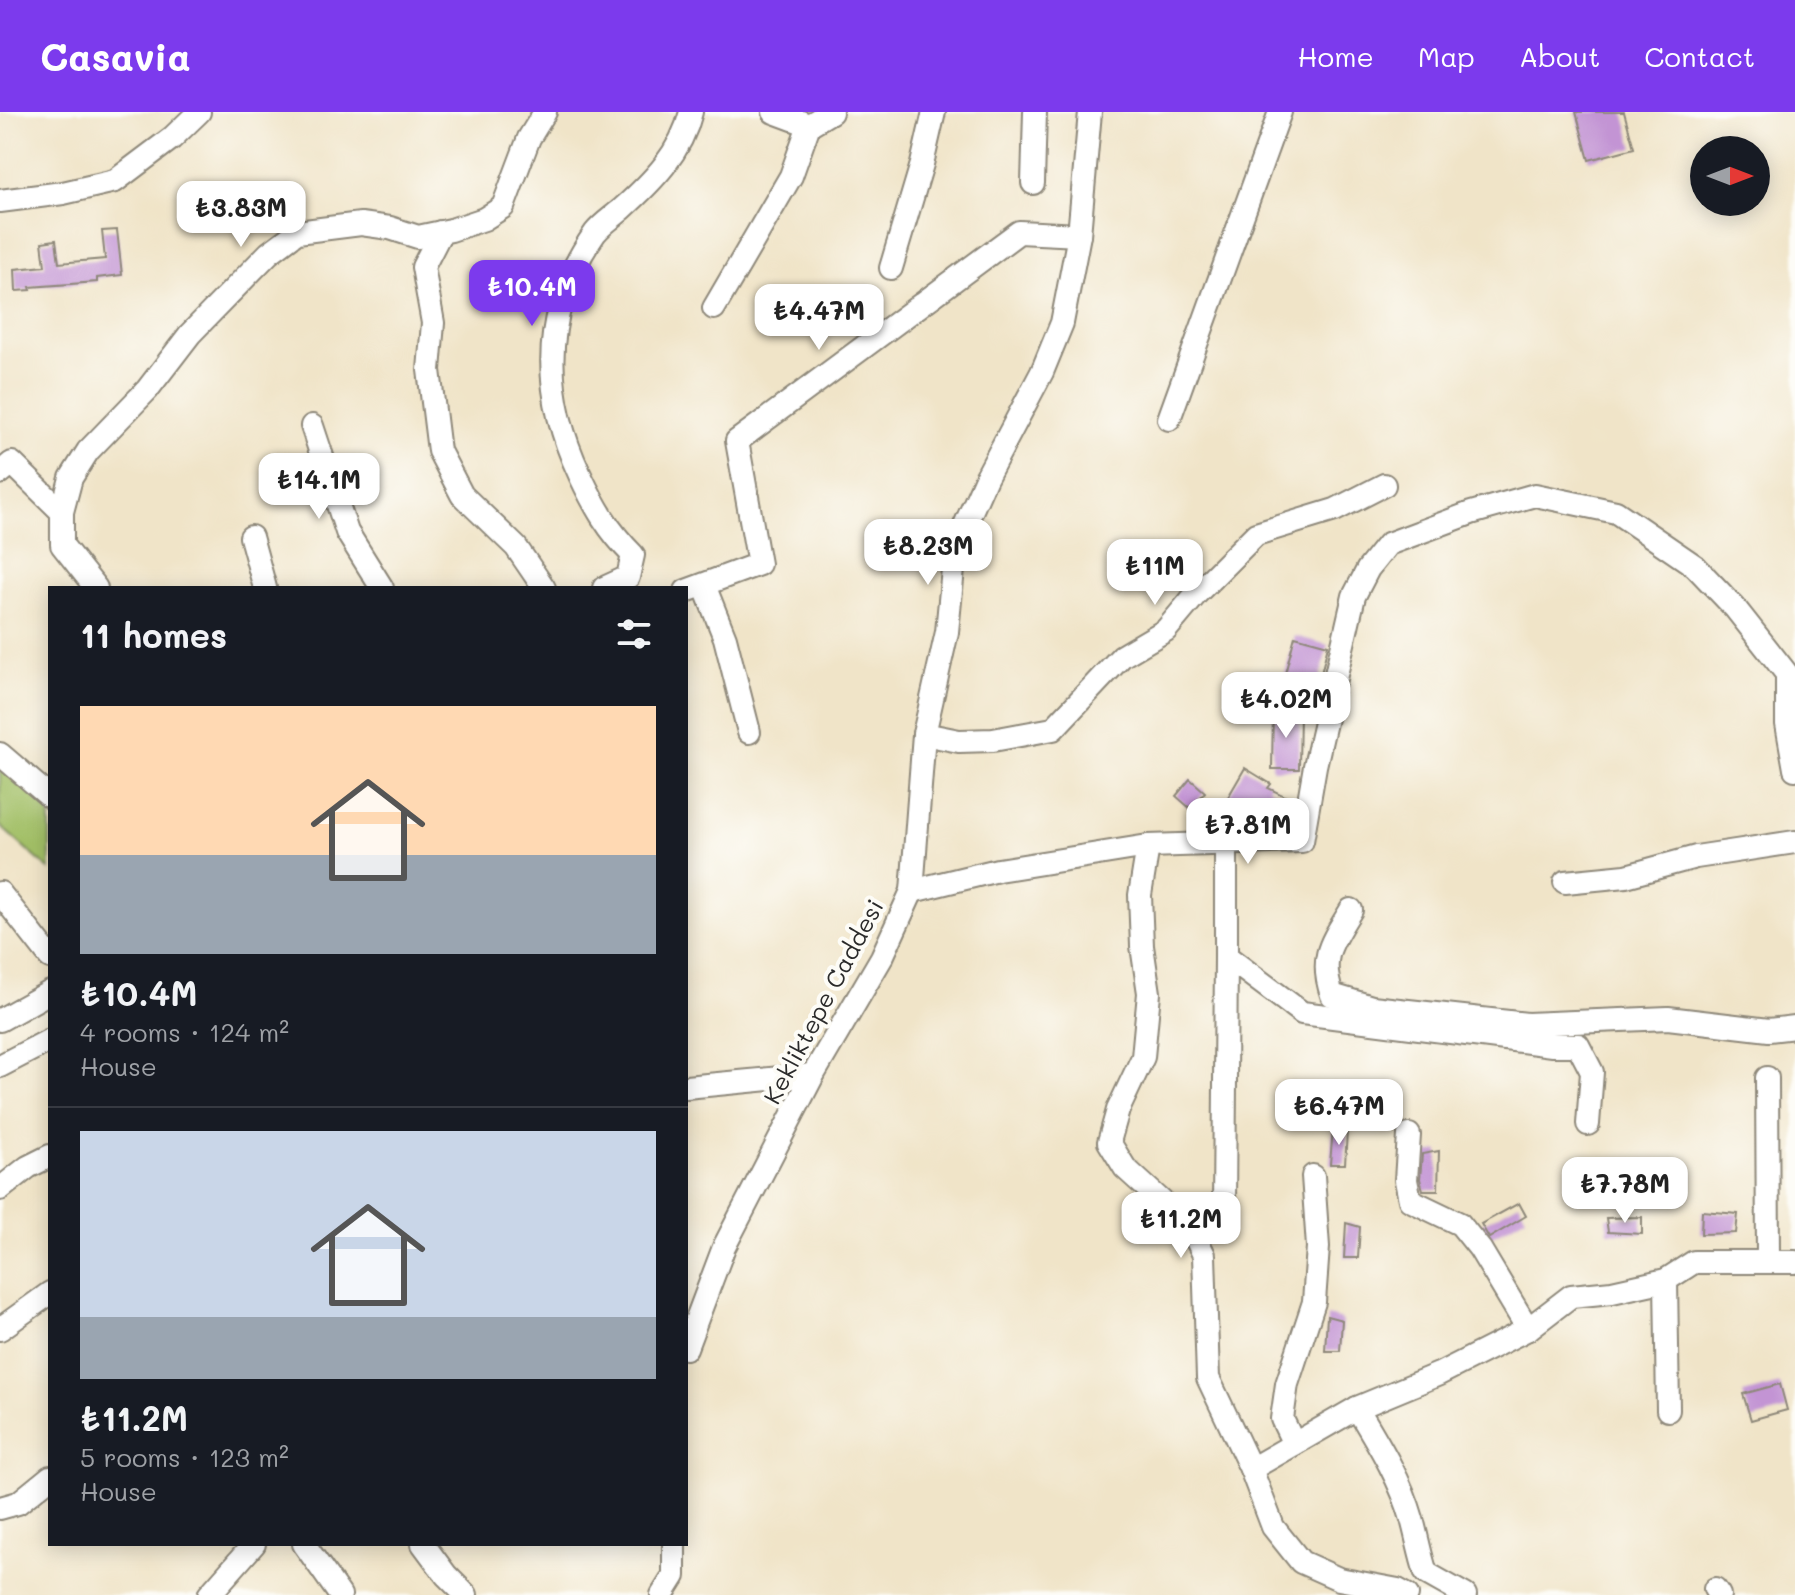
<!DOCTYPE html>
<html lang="en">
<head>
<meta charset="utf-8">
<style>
  body { margin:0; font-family:Mali,sans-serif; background:#20242c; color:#f1f3f6; height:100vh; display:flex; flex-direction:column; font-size:30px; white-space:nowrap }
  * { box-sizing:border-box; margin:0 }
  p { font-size:26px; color:#9ea1a6 }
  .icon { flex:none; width:44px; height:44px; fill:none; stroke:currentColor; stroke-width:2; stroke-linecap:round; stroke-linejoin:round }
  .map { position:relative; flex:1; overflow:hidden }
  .side { position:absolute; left:48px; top:474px; width:640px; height:960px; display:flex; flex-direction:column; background:#171b24; border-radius:0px; box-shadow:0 4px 20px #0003 }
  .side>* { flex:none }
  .needle { width:52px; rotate:90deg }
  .buttons { position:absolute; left:1690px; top:24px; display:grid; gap:16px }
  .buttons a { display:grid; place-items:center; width:80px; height:80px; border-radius:50%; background:#171b24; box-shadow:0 4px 20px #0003; font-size:40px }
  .price { position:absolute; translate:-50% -68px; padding:0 18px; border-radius:16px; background:#fff; color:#222; font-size:26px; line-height:52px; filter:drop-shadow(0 2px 4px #0008) }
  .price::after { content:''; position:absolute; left:50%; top:48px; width:24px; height:18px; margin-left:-12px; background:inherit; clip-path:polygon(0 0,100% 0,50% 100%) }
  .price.on { background:#7c3aed; color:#fff }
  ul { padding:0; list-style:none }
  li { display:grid; align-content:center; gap:16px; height:424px; padding:0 32px }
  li+li { border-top:2px solid #363941 }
  li span { display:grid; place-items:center; height:248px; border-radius:0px; color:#555 }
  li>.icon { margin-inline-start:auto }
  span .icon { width:144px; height:144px; fill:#fffc; stroke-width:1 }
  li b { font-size:34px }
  h2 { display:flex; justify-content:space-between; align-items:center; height:96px; padding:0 32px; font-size:34px }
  header { display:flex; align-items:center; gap:48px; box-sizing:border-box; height:112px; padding:0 40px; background:#7c3aed; color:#fff }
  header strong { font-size:38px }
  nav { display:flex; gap:44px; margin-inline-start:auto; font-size:28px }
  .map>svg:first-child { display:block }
  .green { fill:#a2bf66; stroke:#667548; stroke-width:2 }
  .building { fill:#c394d4 }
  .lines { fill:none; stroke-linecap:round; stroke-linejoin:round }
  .minor-casing { stroke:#8e887a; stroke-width:26 }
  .minor { stroke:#fff; stroke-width:22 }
  .labels { text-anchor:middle; stroke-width:8; stroke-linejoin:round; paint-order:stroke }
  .street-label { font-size:24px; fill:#2b2b2b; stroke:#fdfcf7 }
</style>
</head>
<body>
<header>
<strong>Casavia</strong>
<nav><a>Home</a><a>Map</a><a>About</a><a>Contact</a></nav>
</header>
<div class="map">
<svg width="1795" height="1483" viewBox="0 0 1795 1483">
  <rect width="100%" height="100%" fill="#fdfcf7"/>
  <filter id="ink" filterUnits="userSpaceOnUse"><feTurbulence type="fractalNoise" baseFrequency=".0125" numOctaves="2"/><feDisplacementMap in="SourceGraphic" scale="16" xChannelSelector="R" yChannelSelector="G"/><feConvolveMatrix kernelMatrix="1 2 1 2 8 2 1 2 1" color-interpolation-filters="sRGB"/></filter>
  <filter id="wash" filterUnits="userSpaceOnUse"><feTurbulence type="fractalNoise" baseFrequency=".006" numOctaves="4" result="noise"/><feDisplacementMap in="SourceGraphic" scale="32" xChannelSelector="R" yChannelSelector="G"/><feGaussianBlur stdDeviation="1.8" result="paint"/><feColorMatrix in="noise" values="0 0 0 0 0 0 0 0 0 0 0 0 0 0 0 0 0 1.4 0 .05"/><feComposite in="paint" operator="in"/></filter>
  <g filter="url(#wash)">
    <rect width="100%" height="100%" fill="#f0e4c8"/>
    <!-- green -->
    <path class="green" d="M0,655L50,698V758L0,714Z"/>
    <g id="blocks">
      <!-- building -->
      <g class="building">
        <path d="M1576,0H1624L1634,36L1589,48Z"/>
        <path d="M117,118L122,163L97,166V170L30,175L31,178L16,179L15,157L45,154L42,130L56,128L59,151L105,147L102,119Z"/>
        <path d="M1295,524L1328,533L1316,582L1282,573Z"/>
        <path d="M1273,598L1300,599L1299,657H1272Z"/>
        <path d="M1245,656L1271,672L1268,676L1295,689L1290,715L1263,716L1248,709L1245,714L1220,699Z"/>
        <path d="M1190,667L1205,680L1191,697L1176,684Z"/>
        <path d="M1333,1016L1347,1020L1345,1052H1330Z"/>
        <path d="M1439,1039L1438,1078H1423L1420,1067L1422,1042Z"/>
        <path d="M1519,1091L1526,1104L1489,1126L1481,1112Z"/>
        <path d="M1702,1099L1738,1102L1736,1121L1701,1122Z"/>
        <path d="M1642,1105V1122L1608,1120L1606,1106Z"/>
        <path d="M1346,1111L1360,1115L1358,1146H1344Z"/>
        <path d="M1327,1204L1342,1208L1340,1239H1325Z"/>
        <path d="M1780,1272L1787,1298L1751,1308L1743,1282Z"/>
      </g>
    </g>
  </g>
  <g filter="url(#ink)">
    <use href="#blocks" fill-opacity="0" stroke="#8e887a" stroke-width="2"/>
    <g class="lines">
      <!-- minor casing -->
      <g class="minor-casing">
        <g id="minor">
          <path d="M774,0L809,13"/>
          <path d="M1033,71L1035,0"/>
          <path d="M0,89L63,81L115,69L172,26L199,0"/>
          <path d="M441,120L423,155L433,211L429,258L439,339L462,383L516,435L544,476"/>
          <path d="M891,156L922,52L934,0"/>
          <path d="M714,196L791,64L809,13L831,0"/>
          <path d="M1169,307L1280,0"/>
          <path d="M312,314L347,420L382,476"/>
          <path d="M0,361L12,351L62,400"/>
          <path d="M251,425L265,476"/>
          <path d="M704,473L725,526L749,620"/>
          <path d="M96,476L62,433V400L71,366L88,339L147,278L190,222L269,141L297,120L361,112L390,116L418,125L451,118L484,107L503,95L529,26L545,0"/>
          <path d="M604,476L628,465L633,443C608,418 595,395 580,363C541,280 541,198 595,121C602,112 613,105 622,97C653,69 681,41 691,0"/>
          <path d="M686,479L759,452L737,329L1019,120L1079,123"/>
          <path d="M924,622L959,629L993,628L1053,617L1122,544L1166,518L1197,481L1256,422L1335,398L1384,373"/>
          <path d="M0,642L50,685"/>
          <path d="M1226,731V844L1302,901L1552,933H1578L1592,960L1588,1012"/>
          <path d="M1148,734L1140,783L1142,834L1149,881L1143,945L1118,998L1109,1030L1125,1056L1191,1116L1204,1143L1208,1266L1251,1357L1273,1415L1301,1450L1339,1467L1398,1478L1407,1483"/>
          <path d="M1565,770L1626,764L1696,745L1795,730"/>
          <path d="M912,779L998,758L1148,734L1302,729L1315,654L1354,484L1368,457L1388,432L1471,401L1535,383L1616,400L1695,454L1735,496L1787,562V612L1795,657"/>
          <path d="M0,781L50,845"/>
          <path d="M1351,798C1331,831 1319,845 1332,883L1372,895L1527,912L1668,906L1769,918L1795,915"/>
          <path d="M0,908L50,880"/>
          <path d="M0,954L50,928"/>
          <path d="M1767,966L1768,1149"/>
          <path d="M686,975L813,963"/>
          <path d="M1409,1023L1406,1068L1410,1088L1460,1112L1480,1137L1528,1217"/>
          <path d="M0,1077L28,1055L50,1044"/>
          <path d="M1224,1096L1226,844"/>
          <path d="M1666,1168L1668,1298"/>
          <path d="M0,1217L50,1181"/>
          <path d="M686,1236L724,1135L813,963L882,845L912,779L924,622L947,520L955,436L986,366L1042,260L1062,211L1079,123L1090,0"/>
          <path d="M1357,1296C1378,1331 1401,1368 1412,1407C1417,1425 1420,1443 1426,1461L1465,1483"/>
          <path d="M1294,1332L1282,1307L1287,1272L1314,1190L1318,1135L1313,1064"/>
          <path d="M1251,1357L1357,1296L1439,1262L1528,1217L1571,1184L1612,1180L1666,1168L1694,1150H1795"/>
          <path d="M0,1396L18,1391L50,1365"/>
          <path d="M304,1432L340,1483"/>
          <path d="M423,1432L446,1463L466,1483"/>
          <path d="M1715,1477L1719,1483"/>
          <path d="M209,1483L254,1432"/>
          <path d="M662,1483L674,1464V1432"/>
        </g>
      </g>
      <!-- minor -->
      <use href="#minor" class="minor"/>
    </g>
  </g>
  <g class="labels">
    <!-- street labels -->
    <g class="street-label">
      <text transform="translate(824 890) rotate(-62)" y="8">Kekliktepe Caddesi</text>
    </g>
  </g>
</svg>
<div class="buttons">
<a><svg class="needle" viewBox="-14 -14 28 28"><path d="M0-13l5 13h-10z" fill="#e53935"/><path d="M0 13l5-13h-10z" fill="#9ea1a6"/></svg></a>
</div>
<b class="price" style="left:241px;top:137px">₺3.83M</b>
<b class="price on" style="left:532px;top:216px">₺10.4M</b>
<b class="price" style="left:819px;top:240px">₺4.47M</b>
<b class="price" style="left:319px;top:409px">₺14.1M</b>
<b class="price" style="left:928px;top:475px">₺8.23M</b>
<b class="price" style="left:1155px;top:495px">₺11M</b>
<b class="price" style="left:1286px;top:628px">₺4.02M</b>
<b class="price" style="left:1248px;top:754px">₺7.81M</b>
<b class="price" style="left:1339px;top:1035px">₺6.47M</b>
<b class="price" style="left:1625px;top:1113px">₺7.78M</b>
<b class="price" style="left:1181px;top:1148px">₺11.2M</b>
<section class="side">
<h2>11 homes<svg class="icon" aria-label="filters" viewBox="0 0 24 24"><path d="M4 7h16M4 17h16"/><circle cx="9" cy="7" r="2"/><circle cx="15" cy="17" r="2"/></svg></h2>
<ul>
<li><span style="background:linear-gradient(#ffd9b3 60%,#9aa5b1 0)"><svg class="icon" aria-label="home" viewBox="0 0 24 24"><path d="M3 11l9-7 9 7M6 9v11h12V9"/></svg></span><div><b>₺10.4M</b><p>4 rooms · 124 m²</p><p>House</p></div></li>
<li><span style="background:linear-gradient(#c9d6e8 75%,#9aa5b1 0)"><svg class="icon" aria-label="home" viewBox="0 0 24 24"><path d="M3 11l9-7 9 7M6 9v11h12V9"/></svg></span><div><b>₺11.2M</b><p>5 rooms · 123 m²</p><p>House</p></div></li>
</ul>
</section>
</div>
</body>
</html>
